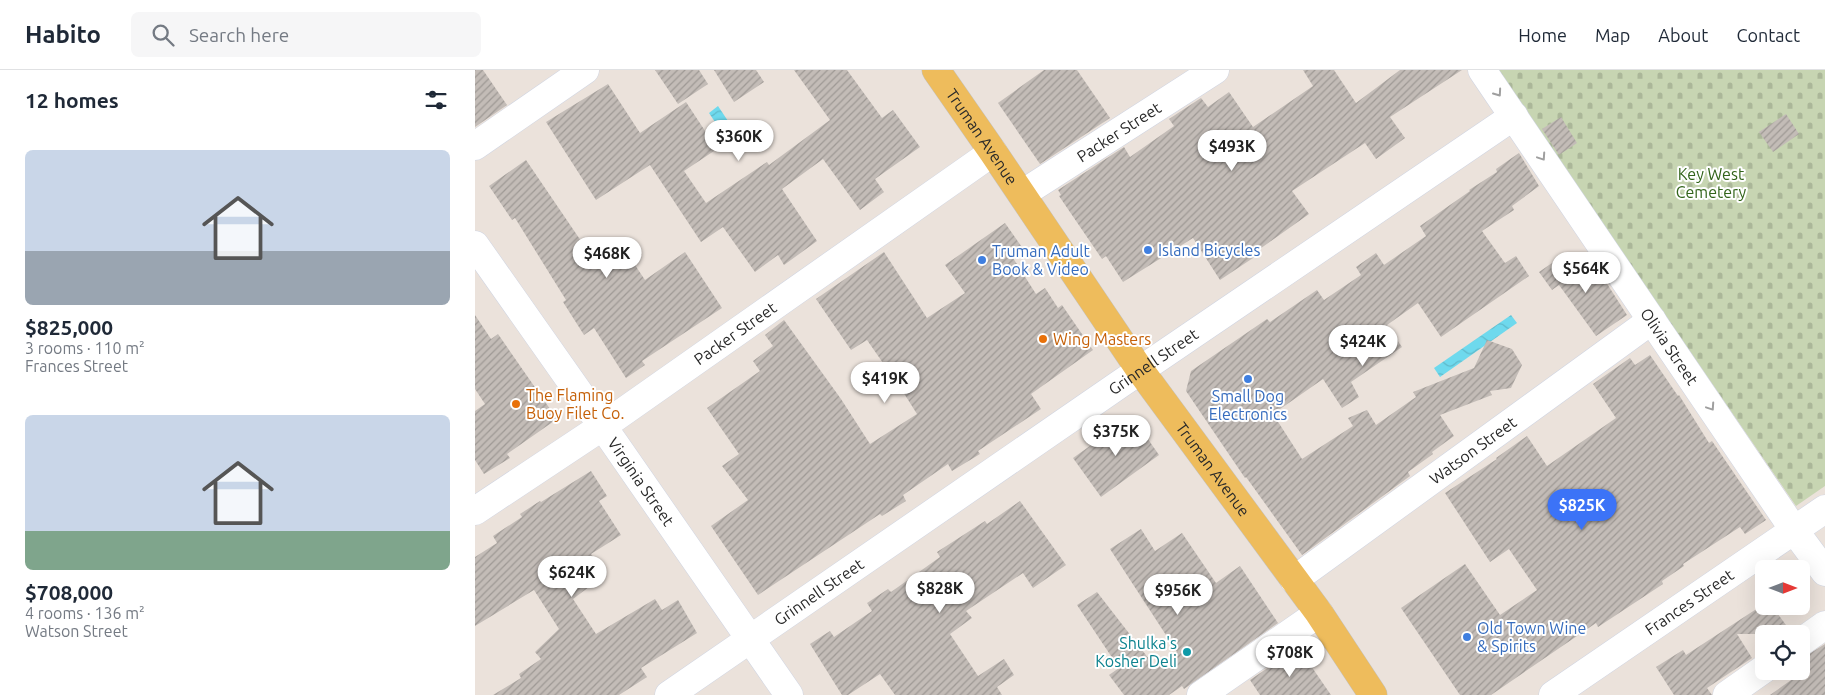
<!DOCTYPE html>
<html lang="en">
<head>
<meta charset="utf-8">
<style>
  body { margin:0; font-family:Ubuntu,sans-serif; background:#f6f6f7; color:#1f2937; height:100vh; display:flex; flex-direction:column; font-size:19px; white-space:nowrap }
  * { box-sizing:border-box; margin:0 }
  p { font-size:16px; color:#747a83 }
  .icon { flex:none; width:28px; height:28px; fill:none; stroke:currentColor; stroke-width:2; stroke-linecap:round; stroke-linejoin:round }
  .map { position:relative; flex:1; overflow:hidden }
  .details { display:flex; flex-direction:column; background:#fff; width:475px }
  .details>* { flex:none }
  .needle { width:32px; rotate:90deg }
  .tools { position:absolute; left:1280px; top:490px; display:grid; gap:10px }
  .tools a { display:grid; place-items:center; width:55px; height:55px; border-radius:8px; background:#fff; box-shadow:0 5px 20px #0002; font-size:25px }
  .price { position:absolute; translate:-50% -42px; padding:0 11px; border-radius:18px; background:#fff; color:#222; font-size:16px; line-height:32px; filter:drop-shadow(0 1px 2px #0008) }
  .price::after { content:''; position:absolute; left:50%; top:30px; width:15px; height:11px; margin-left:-8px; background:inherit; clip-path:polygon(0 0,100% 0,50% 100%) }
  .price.selected { background:#3c73f7; color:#fff }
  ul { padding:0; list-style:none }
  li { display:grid; align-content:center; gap:10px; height:265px; padding:0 25px }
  li span { display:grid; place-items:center; height:155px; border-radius:8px; color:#555 }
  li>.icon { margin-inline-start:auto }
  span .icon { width:90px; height:90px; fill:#fffc; stroke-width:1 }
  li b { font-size:21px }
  h2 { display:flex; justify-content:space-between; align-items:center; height:60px; padding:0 25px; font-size:21px }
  header { display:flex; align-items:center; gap:30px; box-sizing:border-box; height:70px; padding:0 25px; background:#fff; border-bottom:1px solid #e0e1e3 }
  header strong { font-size:24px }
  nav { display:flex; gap:28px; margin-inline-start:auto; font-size:18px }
  .search { width:350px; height:45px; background:#f6f6f7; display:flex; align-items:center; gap:12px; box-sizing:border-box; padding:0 18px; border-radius:8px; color:#747a83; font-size:19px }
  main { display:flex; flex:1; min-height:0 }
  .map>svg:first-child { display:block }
  .cemetery { fill:url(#cemetery-stones) }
  .water { fill:url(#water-waves) }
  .building { fill:url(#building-hatch) }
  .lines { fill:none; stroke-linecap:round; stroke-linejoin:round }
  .minor-casing { stroke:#d0d5e2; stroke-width:29 }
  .major-casing { stroke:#c3c3c3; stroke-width:29 }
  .minor { stroke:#fff; stroke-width:28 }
  .major { stroke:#eebc5c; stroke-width:28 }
  .oneway { stroke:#9f9f9f }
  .shop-dot { fill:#3f7fe0; stroke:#fff; stroke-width:2 }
  .food-dot { fill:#e8710a; stroke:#fff; stroke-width:2 }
  .culture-dot { fill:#0f9aa8; stroke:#fff; stroke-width:2 }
  .labels { text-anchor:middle; stroke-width:4; stroke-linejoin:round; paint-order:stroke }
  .street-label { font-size:16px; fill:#292929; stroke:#fff }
  .park-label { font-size:16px; fill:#32641a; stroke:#fff }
  .shop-label { font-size:16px; fill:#366cbe; stroke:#fff; text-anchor:start }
  .food-label { font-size:16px; fill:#c56008; stroke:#fff; text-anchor:start }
  .culture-label { font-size:16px; fill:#0d838f; stroke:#fff; text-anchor:end }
</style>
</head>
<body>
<header>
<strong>Habito</strong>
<div class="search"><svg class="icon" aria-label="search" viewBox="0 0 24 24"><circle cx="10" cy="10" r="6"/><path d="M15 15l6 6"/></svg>Search here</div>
<nav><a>Home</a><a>Map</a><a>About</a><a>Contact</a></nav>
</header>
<main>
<section class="details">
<h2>12 homes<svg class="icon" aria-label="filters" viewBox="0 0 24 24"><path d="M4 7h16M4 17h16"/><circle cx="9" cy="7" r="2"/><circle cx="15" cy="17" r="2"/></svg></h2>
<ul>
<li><span style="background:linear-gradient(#c9d6e8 65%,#9aa5b1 0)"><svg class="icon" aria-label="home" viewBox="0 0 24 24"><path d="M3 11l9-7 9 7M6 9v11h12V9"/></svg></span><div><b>$825,000</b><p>3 rooms · 110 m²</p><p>Frances Street</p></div></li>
<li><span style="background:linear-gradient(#c9d6e8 75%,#7fa58c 0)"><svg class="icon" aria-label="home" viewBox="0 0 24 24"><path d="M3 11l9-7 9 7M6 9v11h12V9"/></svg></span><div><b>$708,000</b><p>4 rooms · 136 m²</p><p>Watson Street</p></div></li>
</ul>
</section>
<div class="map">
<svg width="1350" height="625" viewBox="0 0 1350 625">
  <defs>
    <pattern id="cemetery-stones" width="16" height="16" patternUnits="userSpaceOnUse" patternTransform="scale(1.25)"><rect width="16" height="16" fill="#c7d5b2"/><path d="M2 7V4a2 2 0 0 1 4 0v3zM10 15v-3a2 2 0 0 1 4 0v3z" fill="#abb799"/></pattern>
    <pattern id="water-waves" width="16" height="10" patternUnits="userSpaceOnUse" patternTransform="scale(1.25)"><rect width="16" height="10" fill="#6ed9ed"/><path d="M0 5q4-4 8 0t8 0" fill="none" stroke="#5fbacb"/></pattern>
    <pattern id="building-hatch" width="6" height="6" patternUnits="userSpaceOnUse" patternTransform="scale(1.25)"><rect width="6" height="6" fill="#c3bcb7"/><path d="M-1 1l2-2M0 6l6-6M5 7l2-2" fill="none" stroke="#9e9995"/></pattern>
  </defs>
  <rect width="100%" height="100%" fill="#ebe2db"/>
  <!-- cemetery -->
  <path class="cemetery" d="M1022,0H1350V416L1321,436Z"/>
  <!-- water -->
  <g class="water">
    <path d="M243,36L261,63L252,70L234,43Z"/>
    <path d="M1036,245L1042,253L965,307L959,298Z"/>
  </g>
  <!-- building -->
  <g class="building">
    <path d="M0,0H8L32,35L0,57Z"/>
    <path d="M180,0H224L233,14L203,34Z"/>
    <path d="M239,0H281L289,12L259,32Z"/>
    <path d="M319,0H372L407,48L418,40L445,77L400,109L409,122L385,140L348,89L307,119L342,171L309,195L303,185L280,202L248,157L226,172L175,95L121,130L71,52L133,14L165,63L211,32L242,79L209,101L231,133L292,92L294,95L355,50Z"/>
    <path d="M569,0H602L635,48L565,94L523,33Z"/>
    <path d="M828,0H859L881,33L925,0H987L915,47L930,68L901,89L890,73L817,121L834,144L782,181L784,184L745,210L718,168L648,212L631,186L627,189L584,126L586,125L583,120L649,77L655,87L699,56L694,49L726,28L733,37L754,22L778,57L838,16Z"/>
    <path d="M1311,44L1324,64L1298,82L1284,62Z"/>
    <path d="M1086,47L1102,73L1084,85L1067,59Z"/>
    <path d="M1044,83L1064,116L1037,136L1039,140L1007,161L1030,193L1041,186L1054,206L966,267L943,233L912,255L927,277L876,312L884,327L867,338L848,309L798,344L827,389L878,356L873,348L892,340L901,355L941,327L938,322L999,298L1012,270L1037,279L1047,295L1036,318L1015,321L1017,325L965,345L979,366L957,382L958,384L933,402L935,406L827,485L771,407L770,408L711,321L716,301L792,249L795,252L842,220L849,230L886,205L881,197L901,183L909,195L951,166L945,156L995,121L994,120L1022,102L1021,99Z"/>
    <path d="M51,90L119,190L135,179L144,193L154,186L170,210L210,182L247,238L167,291L170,295L151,308L119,258L109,265L88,232L91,230L40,148L37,150L14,116Z"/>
    <path d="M530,153L549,180L538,188L561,224L570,218L583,238L587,235L618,280L556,324L566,339L503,381L505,384L477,401L473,394L428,425L431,431L407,446L405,444L283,525L236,456L273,430L247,396L264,384L232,338L285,301L278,291L298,276L290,265L309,250L366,329L395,374L442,344L409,292L408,293L392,270L376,280L341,229L409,182L452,248L490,223L470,195Z"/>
    <path d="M1090,184L1107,208L1122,198L1152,245L1121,266L1084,215L1077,220L1064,202Z"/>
    <path d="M0,245L16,269L23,264L82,349L32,384L35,388L9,404L0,390V341L10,334L0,319Z"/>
    <path d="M1175,285L1203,326L1204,325L1234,373L1237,371L1291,450L1270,464L1265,457L1208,494L1209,496L1187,511L1188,514L1123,557L1121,553L1016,625H985L926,538L990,494L1025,545L1062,520L1034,479L1015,492L970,423L1022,389L1021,388L1052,366L1072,396L1141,348L1118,314L1155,288L1160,295Z"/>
    <path d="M657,346L684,385L626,427L598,388Z"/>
    <path d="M116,401L132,426L124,431L146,465L116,484L131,504L98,529L121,564L180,529L187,540L203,530L222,563L166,598L172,607L144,625H18L46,608L44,604L66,589L60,582L84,559L59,520L0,556V487L22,473L18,466L47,447L45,444L65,431L66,432Z"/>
    <path d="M545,431L591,495L558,518L548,503L491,541L497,548L475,564L503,606L529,589L539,605L522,617L527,625H420L405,604L373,625H367L335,574L355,561L359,567L397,541L392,533L413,519L416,522L465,487L462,482L510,451L512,454Z"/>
    <path d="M666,459L680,481L707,463L741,513L765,496L803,553L709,619L707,616L694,625H649L634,605L644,598L602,535L622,522L681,598L702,582L635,479Z"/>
    <path d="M1289,534V536H1297L1311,555L1299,564H1262L1277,588L1232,618L1237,625H1199L1181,597L1208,580L1211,585Z"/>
    <path d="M1350,574V625H1295L1326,603V589Z"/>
    <path d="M823,577L856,625H785L775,610Z"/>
  </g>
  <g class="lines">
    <!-- minor casing -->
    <g class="minor-casing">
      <g id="minor">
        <path id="s1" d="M1007,0L1319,460L1350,502"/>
        <path d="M0,76L110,0"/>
        <path id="s2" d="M547,124L740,0"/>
        <path id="s3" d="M0,175L140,374L314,625"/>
        <path id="s4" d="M0,441L128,356L518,82"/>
        <path id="s5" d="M819,510L1177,250"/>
        <path d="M1326,572L1350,555"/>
        <path id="s6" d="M194,625L645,314L1039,46"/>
        <path d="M726,625L844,543"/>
        <path id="s7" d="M1078,625L1350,439"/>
        <path d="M1252,625L1289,599"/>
      </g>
    </g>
    <!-- major casing -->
    <g class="major-casing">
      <g id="major">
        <path id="s8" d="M461,0L518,82L665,300L844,543L898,625"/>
      </g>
    </g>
    <!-- minor -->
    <use href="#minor" class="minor"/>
    <!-- major -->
    <use href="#major" class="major"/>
  </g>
  <!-- one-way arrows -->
  <defs><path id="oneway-chevron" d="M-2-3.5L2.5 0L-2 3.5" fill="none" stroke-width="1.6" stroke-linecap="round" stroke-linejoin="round" transform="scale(1.25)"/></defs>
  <g class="oneway">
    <use href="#oneway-chevron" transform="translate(1023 23) rotate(55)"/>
    <use href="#oneway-chevron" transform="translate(1067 87) rotate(56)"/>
    <use href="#oneway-chevron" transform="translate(1236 337) rotate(56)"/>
  </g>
  <!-- markers -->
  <g class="shop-dot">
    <circle cx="673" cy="180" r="5"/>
    <circle cx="507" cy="190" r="5"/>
    <circle cx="773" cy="309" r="5"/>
    <circle cx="992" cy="567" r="5"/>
  </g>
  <g class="food-dot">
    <circle cx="568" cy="269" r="5"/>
    <circle cx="41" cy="334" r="5"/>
  </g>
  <circle class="culture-dot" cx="712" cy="582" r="5"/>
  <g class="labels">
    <!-- street labels -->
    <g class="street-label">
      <text dy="6" stroke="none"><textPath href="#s2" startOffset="115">Packer Street</textPath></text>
      <text dy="6" stroke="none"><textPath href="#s8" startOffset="81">Truman Avenue</textPath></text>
      <text dy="6" stroke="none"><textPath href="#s4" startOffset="315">Packer Street</textPath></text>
      <text dy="6" stroke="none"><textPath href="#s1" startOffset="334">Olivia Street</textPath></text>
      <text dy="6" stroke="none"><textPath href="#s6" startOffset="588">Grinnell Street</textPath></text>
      <text dy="6" stroke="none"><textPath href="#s5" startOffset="221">Watson Street</textPath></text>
      <text dy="6" stroke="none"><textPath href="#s8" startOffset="486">Truman Avenue</textPath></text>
      <text dy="6" stroke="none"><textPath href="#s3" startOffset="289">Virginia Street</textPath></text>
      <text dy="6" stroke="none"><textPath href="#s6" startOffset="182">Grinnell Street</textPath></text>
      <text dy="6" stroke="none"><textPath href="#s7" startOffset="165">Frances Street</textPath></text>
    </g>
    <!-- park labels -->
    <g class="park-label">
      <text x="1236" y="110">Key West<tspan x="1236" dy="18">Cemetery</tspan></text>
    </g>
    <!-- shop labels -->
    <g class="shop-label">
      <text x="683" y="186">Island Bicycles</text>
      <text x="517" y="187">Truman Adult<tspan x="517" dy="18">Book &amp; Video</tspan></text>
      <text x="773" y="332" text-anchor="middle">Small Dog<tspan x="773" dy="18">Electronics</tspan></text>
      <text x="1002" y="564">Old Town Wine<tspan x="1002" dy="18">&amp; Spirits</tspan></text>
    </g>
    <!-- food labels -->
    <g class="food-label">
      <text x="578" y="275">Wing Masters</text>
      <text x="51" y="331">The Flaming<tspan x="51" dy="18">Buoy Filet Co.</tspan></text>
    </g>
    <!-- culture labels -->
    <g class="culture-label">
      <text x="702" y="579">Shulka's<tspan x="702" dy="18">Kosher Deli</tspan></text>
    </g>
  </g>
</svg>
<div class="tools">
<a><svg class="needle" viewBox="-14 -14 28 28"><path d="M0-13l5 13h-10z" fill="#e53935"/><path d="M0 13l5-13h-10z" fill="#747a83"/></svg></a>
<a><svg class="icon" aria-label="locate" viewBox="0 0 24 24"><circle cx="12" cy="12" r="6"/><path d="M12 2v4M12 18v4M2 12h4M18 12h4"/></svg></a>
</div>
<b class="price" style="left:264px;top:92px">$360K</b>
<b class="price" style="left:757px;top:102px">$493K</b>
<b class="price" style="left:132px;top:209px">$468K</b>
<b class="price" style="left:1111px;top:224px">$564K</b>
<b class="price" style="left:888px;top:297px">$424K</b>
<b class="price" style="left:410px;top:334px">$419K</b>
<b class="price" style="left:641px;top:387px">$375K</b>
<b class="price selected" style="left:1107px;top:461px">$825K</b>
<b class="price" style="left:97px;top:528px">$624K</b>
<b class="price" style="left:465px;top:544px">$828K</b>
<b class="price" style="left:703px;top:546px">$956K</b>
<b class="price" style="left:815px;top:608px">$708K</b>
</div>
</main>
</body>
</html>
